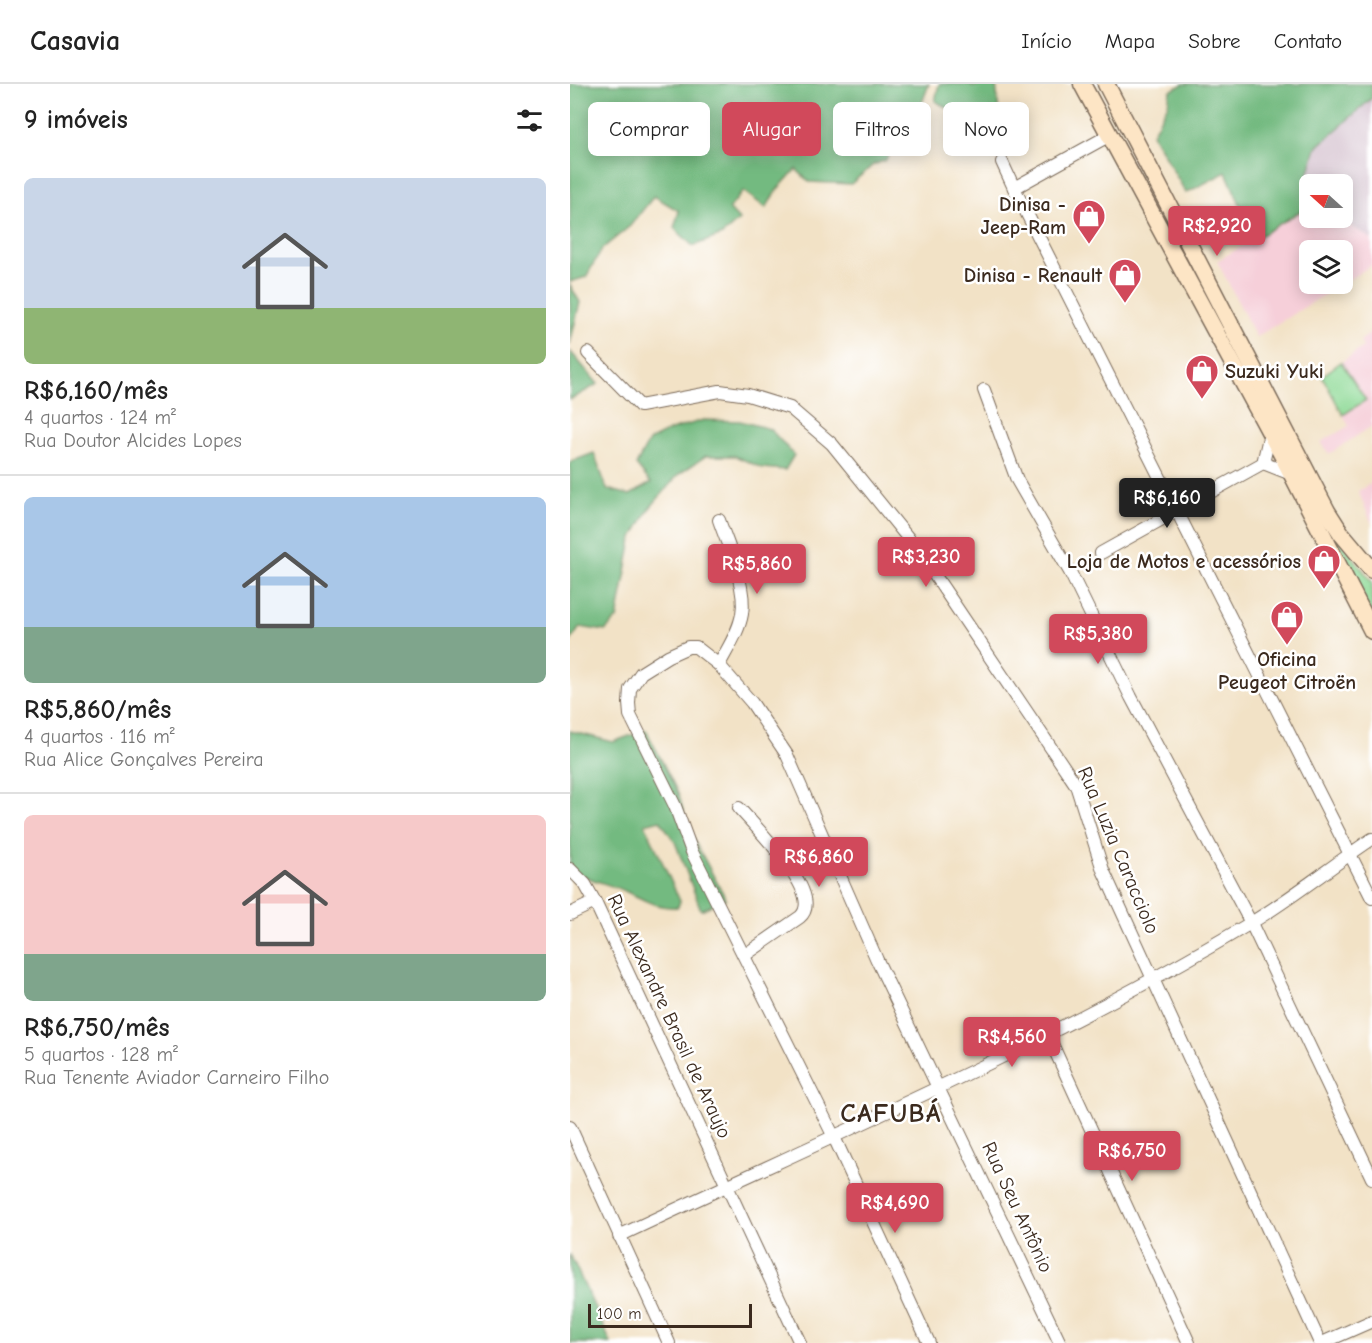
<!DOCTYPE html>
<html lang="pt">
<head>
<meta charset="utf-8">
<style>
  body { margin:0; font-family:"Comic Neue",sans-serif; background:#f2f2f2; color:#222; height:100vh; display:flex; flex-direction:column; font-size:22px; white-space:nowrap }
  * { box-sizing:border-box; margin:0 }
  p { font-size:20px; color:#767676 }
  .icon { flex:none; width:33px; height:33px; fill:none; stroke:currentColor; stroke-width:2; stroke-linecap:round; stroke-linejoin:round }
  .map { position:relative; flex:1; overflow:hidden }
  .sheet { display:flex; flex-direction:column; background:#fff; width:570px }
  .sheet>* { flex:none }
  .top-card { position:absolute; left:18px; top:18px; width:570px; height:54px; display:flex; gap:12px }
  .needle { width:39px; rotate:291deg }
  .tools { position:absolute; left:729px; top:90px; display:grid; gap:12px }
  .tools a { display:grid; place-items:center; width:54px; height:54px; border-radius:9px; background:#fff; box-shadow:0 3px 15px #0003; font-size:30px }
  .scale { position:absolute; left:18px; bottom:15px; width:164px; box-sizing:border-box; padding-left:6px; border:3px solid #3b2a1e; border-top:0; font-size:16px; line-height:21px; white-space:nowrap; color:#3b2a1e; -webkit-text-stroke:4px #fff; paint-order:stroke }
  .price { position:absolute; translate:-50% -51px; padding:0 14px; border-radius:6px; background:#d1495b; color:#fff; font-size:20px; line-height:39px; filter:drop-shadow(0 2px 3px #0008) }
  .price::after { content:''; position:absolute; left:50%; top:36px; width:18px; height:14px; margin-left:-9px; background:inherit; clip-path:polygon(0 0,100% 0,50% 100%) }
  .price.current { background:#222; color:#fff }
  ul { padding:0; list-style:none }
  li { display:grid; align-content:center; gap:12px; height:318px; padding:0 24px }
  li+li { border-top:2px solid #e0e0e0 }
  li span { display:grid; place-items:center; height:186px; border-radius:9px; color:#555 }
  li>.icon { margin-inline-start:auto }
  span .icon { width:108px; height:108px; fill:#fffc; stroke-width:1 }
  li b { font-size:26px }
  h2 { display:flex; justify-content:space-between; align-items:center; height:72px; padding:0 24px; font-size:26px }
  .pill { padding:0 21px; border-radius:9px; background:#fff; box-shadow:0 3px 15px #0003; font-size:21px; line-height:54px }
  .pill.current { background:#d1495b; color:#fff }
  header { display:flex; align-items:center; gap:36px; box-sizing:border-box; height:84px; padding:0 30px; background:#fff; border-bottom:2px solid #e0e0e0 }
  header strong { font-size:28px }
  nav { display:flex; gap:33px; margin-inline-start:auto; font-size:21px }
  main { display:flex; flex:1; min-height:0 }
  .map>svg:first-child { display:block }
  .built { fill:#f6cfd9 }
  .industrial { fill:#d1bdcb }
  .green { fill:#8fda97; stroke:#65825a; stroke-width:1.5 }
  .forest { fill:#73ba80; stroke:#57724f; stroke-width:1.5 }
  .lines { fill:none; stroke-linecap:round; stroke-linejoin:round }
  .minor-casing { stroke:#7b6a59; stroke-width:14 }
  .secondary-casing { stroke:#7b6a59; stroke-width:19 }
  .minor { stroke:#fff; stroke-width:12 }
  .secondary { stroke:#fde5c5; stroke-width:16 }
  .labels { text-anchor:middle; stroke-width:5; stroke-linejoin:round; paint-order:stroke }
  .poi-label { font-size:20px; font-weight:bold; fill:#3b2a1e; stroke:#fff; text-anchor:end }
  .street-label { font-size:20px; fill:#3b2a1e; stroke:#fff }
  .district-label { font-size:26px; font-weight:bold; letter-spacing:1.5px; fill:#3b2a1e; stroke:#fff }
</style>
</head>
<body>
<header>
<strong>Casavia</strong>
<nav><a>Início</a><a>Mapa</a><a>Sobre</a><a>Contato</a></nav>
</header>
<main>
<section class="sheet">
<h2>9 imóveis<svg class="icon" aria-label="filters" viewBox="0 0 24 24"><path d="M4 7h16M4 17h16"/><circle cx="9" cy="7" r="2"/><circle cx="15" cy="17" r="2"/></svg></h2>
<ul>
<li><span style="background:linear-gradient(#c9d6e8 70%,#8fb573 0)"><svg class="icon" aria-label="home" viewBox="0 0 24 24"><path d="M3 11l9-7 9 7M6 9v11h12V9"/></svg></span><div><b>R$6,160/mês</b><p>4 quartos · 124 m²</p><p>Rua Doutor Alcides Lopes</p></div></li>
<li><span style="background:linear-gradient(#a9c7e8 70%,#7fa58c 0)"><svg class="icon" aria-label="home" viewBox="0 0 24 24"><path d="M3 11l9-7 9 7M6 9v11h12V9"/></svg></span><div><b>R$5,860/mês</b><p>4 quartos · 116 m²</p><p>Rua Alice Gonçalves Pereira</p></div></li>
<li><span style="background:linear-gradient(#f6c9c9 75%,#7fa58c 0)"><svg class="icon" aria-label="home" viewBox="0 0 24 24"><path d="M3 11l9-7 9 7M6 9v11h12V9"/></svg></span><div><b>R$6,750/mês</b><p>5 quartos · 128 m²</p><p>Rua Tenente Aviador Carneiro Filho</p></div></li>
</ul>
</section>
<div class="map">
<svg width="802" height="1259" viewBox="0 0 802 1259">
  <rect width="100%" height="100%" fill="#fff"/>
  <filter id="ink" filterUnits="userSpaceOnUse"><feTurbulence type="fractalNoise" baseFrequency=".0167" numOctaves="2"/><feDisplacementMap in="SourceGraphic" scale="12" xChannelSelector="R" yChannelSelector="G"/><feConvolveMatrix kernelMatrix="1 2 1 2 8 2 1 2 1" color-interpolation-filters="sRGB"/></filter>
  <filter id="wash" filterUnits="userSpaceOnUse"><feTurbulence type="fractalNoise" baseFrequency=".008" numOctaves="4" result="noise"/><feDisplacementMap in="SourceGraphic" scale="24" xChannelSelector="R" yChannelSelector="G"/><feGaussianBlur stdDeviation="1.35" result="paint"/><feColorMatrix in="noise" values="0 0 0 0 0 0 0 0 0 0 0 0 0 0 0 0 0 1.4 0 .05"/><feComposite in="paint" operator="in"/></filter>
  <g filter="url(#wash)">
    <rect width="100%" height="100%" fill="#f2e2c6"/>
    <!-- built -->
    <g class="built">
      <path d="M739,122L740,134H768L802,155V181L773,199L772,166H740V200H772L686,253L647,177Z"/>
      <path d="M802,248V342L759,370L751,358L779,342L752,292L793,263L790,257Z"/>
      <path d="M802,399V440L788,407Z"/>
    </g>
    <!-- industrial -->
    <path class="industrial" d="M802,14V155L768,134H772V100H740L739,103L737,94L746,64Z"/>
    <!-- green -->
    <g class="green">
      <path d="M771,278L796,316L773,331L752,292Z"/>
      <path d="M747,427L802,498V536Z"/>
    </g>
    <!-- forest -->
    <g class="forest">
      <path d="M0,0H359L349,27L342,37L334,33L316,76L303,81L281,100L239,98L226,85L207,106L196,124L173,107L159,125L169,136L152,151L123,162L104,144L109,127L84,112L60,142L32,165L16,193L0,198Z"/>
      <path d="M369,0H401L403,3L410,0H426L429,28L421,25L418,31L407,27L405,39L365,17Z"/>
      <path d="M613,0H802V14L746,64L737,94L739,122L685,155L656,88L616,109L582,50L598,20L600,7Z"/>
      <path d="M0,201L10,218L0,260Z"/>
      <path d="M0,267L28,300L0,316Z"/>
      <path d="M133,336L170,337L200,345L224,371L215,386L192,384L165,372H136L108,391L79,425L62,455L47,535L35,547L10,543L0,558V378L24,369L37,405L60,411L81,399L66,381L79,357L101,346Z"/>
      <path d="M76,646L109,711L118,745L156,815L131,826L105,758L90,736L75,740L110,817L108,823C85,825 73,814 52,806C33,798 17,796 0,785V647L43,658Z"/>
      <path d="M0,1170L41,1259H0Z"/>
    </g>
  </g>
  <g filter="url(#ink)">
    <g class="lines">
      <!-- minor casing -->
      <g class="minor-casing">
        <g id="minor">
          <path d="M432,78L444,104L540,51"/>
          <path d="M444,104L802,814"/>
          <path d="M18,269L70,322L150,307L178,311L220,324L262,360L347,465L506,701L533,786L750,1259"/>
          <path d="M414,306L447,396L500,488L561,613L681,839L802,1094"/>
          <path d="M700,349L693,379L721,390"/>
          <path d="M149,436C158,462 177,503 172,530C169,548 157,565 149,581"/>
          <path d="M531,469L693,379"/>
          <path d="M169,724C185,743 256,811 230,833L175,871"/>
          <path d="M0,785L15,800L25,818L230,1259"/>
          <path d="M0,830L25,818"/>
          <path d="M477,949L619,1259"/>
          <path d="M0,1043L99,1259"/>
          <path d="M49,1152C261,1052 477,961 679,840C721,815 760,783 802,755"/>
          <path d="M359,1259L264,1053L122,768L105,722L60,631L59,619L60,605L71,589L98,572L118,563H126L149,581L182,619L217,671L307,876L490,1259"/>
          <path d="M752,1259L802,1237"/>
        </g>
      </g>
      <!-- secondary casing -->
      <g class="secondary-casing">
        <g id="secondary">
          <path d="M512,0L711,369L802,547"/>
          <path d="M536,0L757,427L771,449L802,486"/>
        </g>
      </g>
      <!-- minor -->
      <use href="#minor" class="minor"/>
      <!-- secondary -->
      <use href="#secondary" class="secondary"/>
    </g>
  </g>
  <!-- icons -->
  <defs>
    <g id="shop-pin" transform="scale(1.725)"><path d="M0 17L-7.5 6A9.5 9.5 0 1 1 7.5 6Z" fill="#d1495b" stroke="#fff"/><path d="M-5-2.5h2.3a2.7 3.5 0 0 1 5.4 0H5L5.5 6h-11ZM-1.5-2.5h3a1.5 2.3 0 0 0-3 0Z" fill="#fff"/></g>
  </defs>
  <g fill-rule="evenodd">
    <use href="#shop-pin" x="519" y="132"/>
    <use href="#shop-pin" x="555" y="191"/>
    <use href="#shop-pin" x="632" y="287"/>
    <use href="#shop-pin" x="754" y="477"/>
    <use href="#shop-pin" x="717" y="533"/>
  </g>
  <g class="labels">
    <!-- poi labels -->
    <g class="poi-label">
      <text x="496" y="127">Dinisa -<tspan x="496" dy="23">Jeep-Ram</tspan></text>
      <text x="532" y="198">Dinisa - Renault</text>
      <text x="655" y="294" text-anchor="start">Suzuki Yuki</text>
      <text x="731" y="484">Loja de Motos e acessórios</text>
      <text x="717" y="582" text-anchor="middle">Oficina<tspan x="717" dy="23">Peugeot Citroën</tspan></text>
    </g>
    <!-- street labels -->
    <g class="street-label">
      <text transform="translate(549 766) rotate(67)" y="7">Rua Luzia Caracciolo</text>
      <text transform="translate(100 932) rotate(65)" y="7">Rua Alexandre Brasil de Araujo</text>
      <text transform="translate(448 1123) rotate(65)" y="7">Rua Seu Antônio</text>
    </g>
    <!-- district labels -->
    <g class="district-label">
      <text x="321" y="1038">CAFUBÁ</text>
    </g>
  </g>
</svg>
<div class="tools">
<a><svg class="needle" viewBox="-14 -14 28 28"><path d="M0-13l5 13h-10z" fill="#e53935"/><path d="M0 13l5-13h-10z" fill="#767676"/></svg></a>
<a><svg class="icon" aria-label="layers" viewBox="0 0 24 24"><path d="M12 4l9 5-9 5-9-5zM3 14l9 5 9-5"/></svg></a>
</div>
<div class="scale">100 m</div>
<b class="price" style="left:647px;top:173px">R$2,920</b>
<b class="price current" style="left:597px;top:445px">R$6,160</b>
<b class="price" style="left:356px;top:504px">R$3,230</b>
<b class="price" style="left:187px;top:511px">R$5,860</b>
<b class="price" style="left:528px;top:581px">R$5,380</b>
<b class="price" style="left:249px;top:804px">R$6,860</b>
<b class="price" style="left:442px;top:984px">R$4,560</b>
<b class="price" style="left:562px;top:1098px">R$6,750</b>
<b class="price" style="left:325px;top:1150px">R$4,690</b>
<div class="top-card">
<a class="pill">Comprar</a>
<a class="pill current">Alugar</a>
<a class="pill">Filtros</a>
<a class="pill">Novo</a>
</div>
</div>
</main>
</body>
</html>
